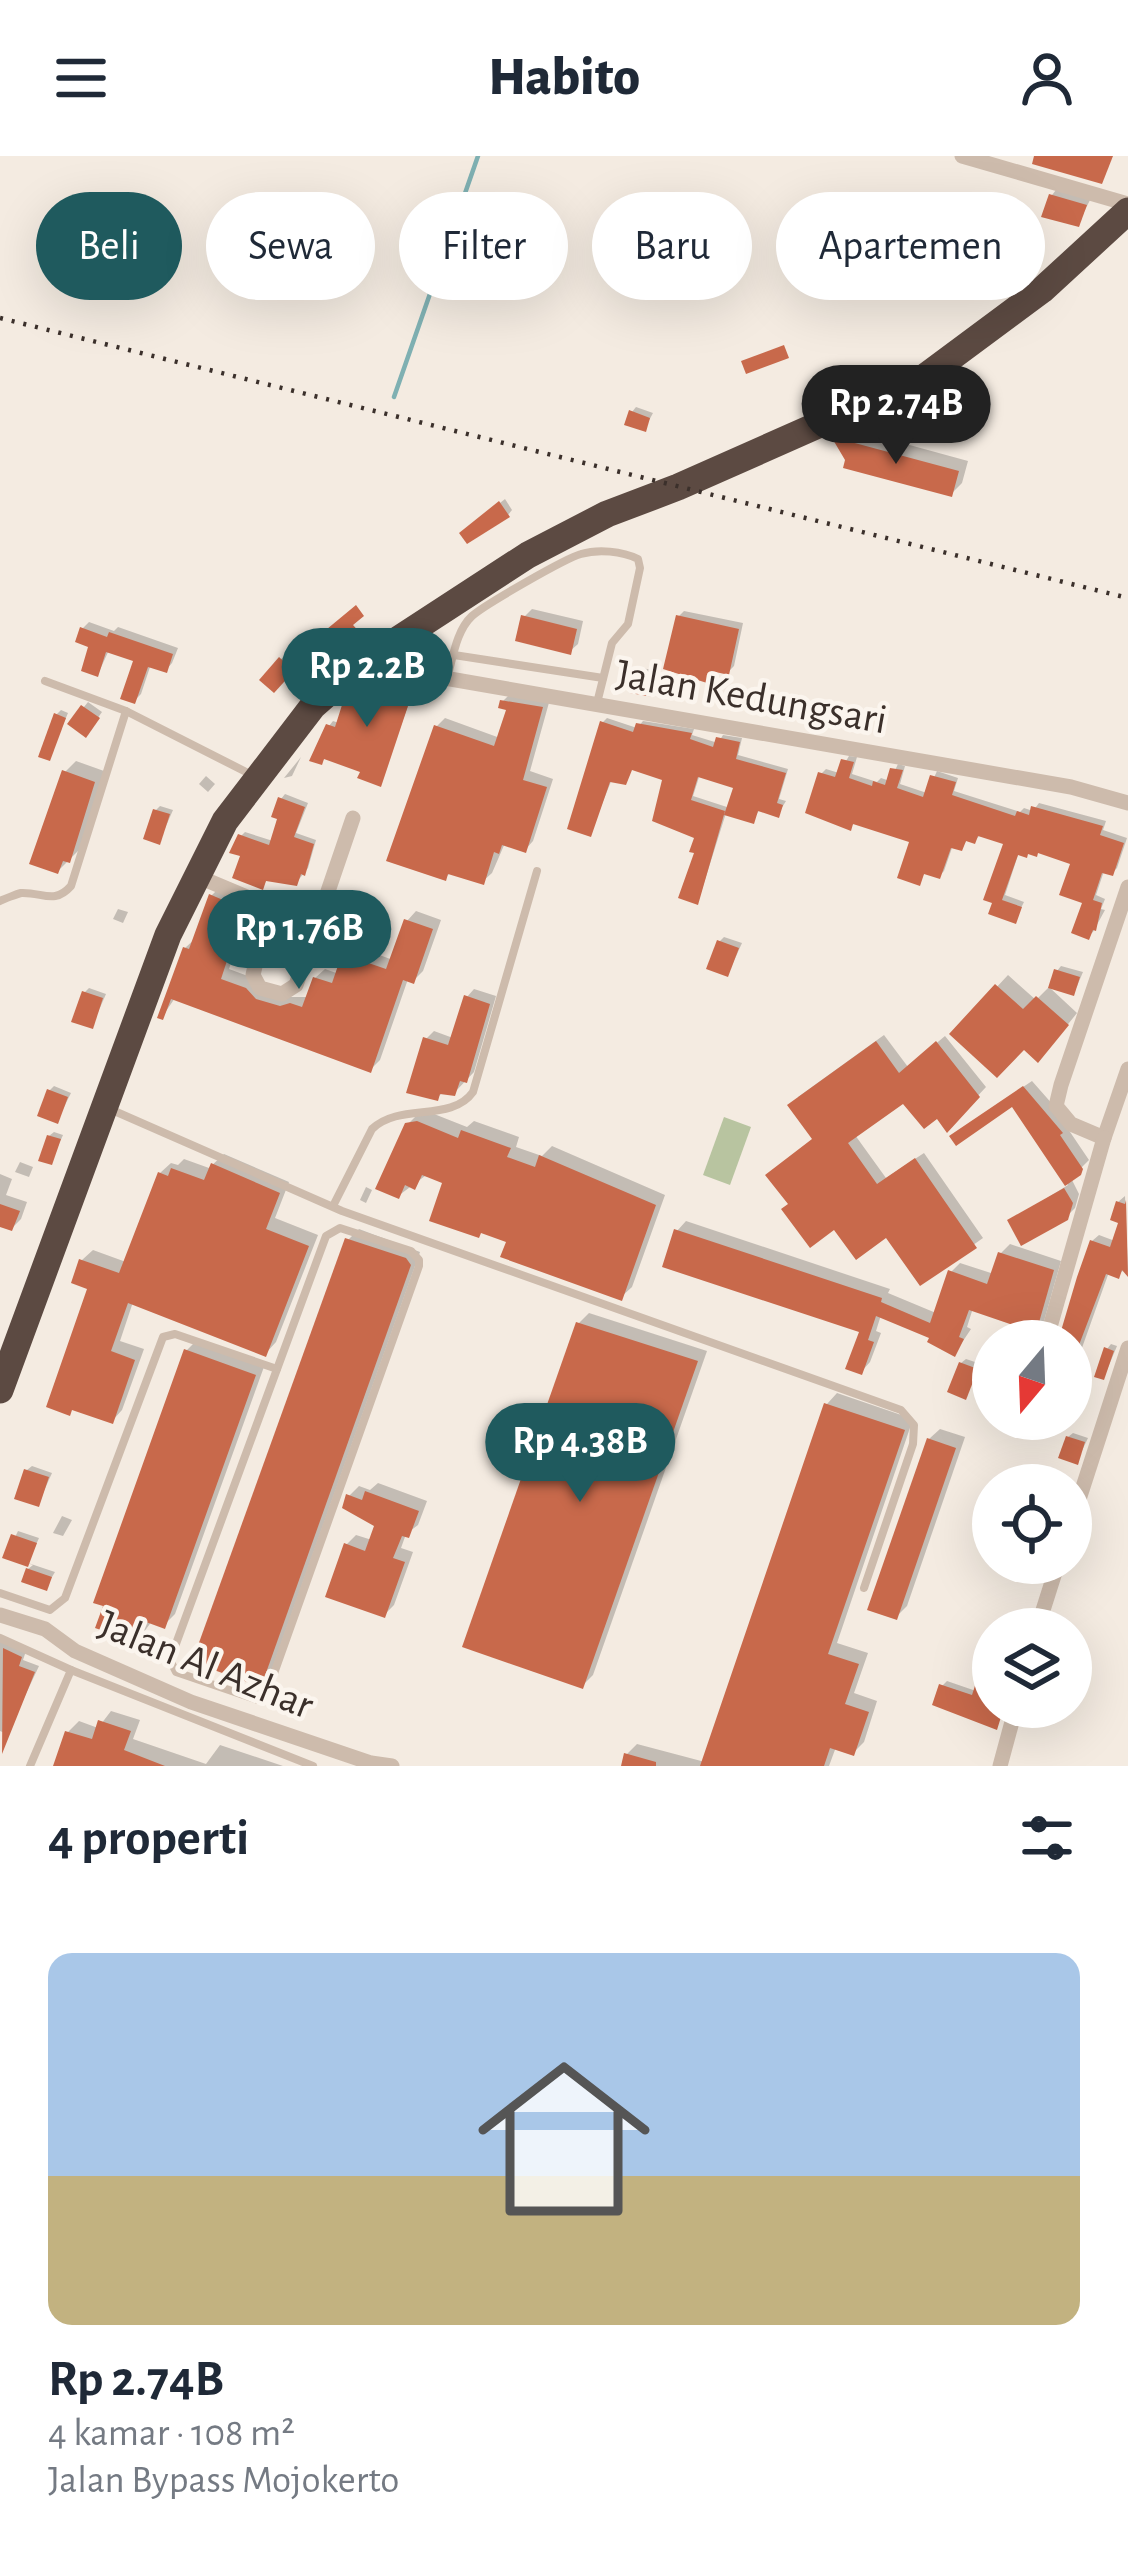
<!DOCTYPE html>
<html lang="id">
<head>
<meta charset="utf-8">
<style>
  body { margin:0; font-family:"Alegreya Sans",sans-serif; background:#f6f6f7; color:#1f2937; height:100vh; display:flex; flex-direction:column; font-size:45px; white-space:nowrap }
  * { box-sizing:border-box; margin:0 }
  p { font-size:39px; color:#747a83 }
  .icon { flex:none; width:66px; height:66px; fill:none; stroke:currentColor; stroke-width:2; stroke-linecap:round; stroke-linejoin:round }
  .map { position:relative; height:1610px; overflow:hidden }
  .panel { display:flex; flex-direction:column; background:#fff; flex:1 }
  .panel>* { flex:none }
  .top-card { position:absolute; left:36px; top:36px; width:1056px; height:108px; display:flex; gap:24px }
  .needle { width:78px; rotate:199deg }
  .tools { position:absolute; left:972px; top:1164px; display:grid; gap:24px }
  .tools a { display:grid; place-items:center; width:120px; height:120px; border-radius:50%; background:#fff; box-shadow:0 12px 48px #0002; font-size:60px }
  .price { position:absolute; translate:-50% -102px; padding:0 27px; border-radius:42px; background:#1f5a5e; color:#fff; font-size:39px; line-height:78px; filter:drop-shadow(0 3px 6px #0008) }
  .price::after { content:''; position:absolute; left:50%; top:72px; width:36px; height:27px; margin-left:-18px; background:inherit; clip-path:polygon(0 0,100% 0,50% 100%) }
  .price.active { background:#222; color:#fff }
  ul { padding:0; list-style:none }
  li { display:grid; align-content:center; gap:24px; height:636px; padding:0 48px }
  li span { display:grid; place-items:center; height:372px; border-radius:24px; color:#555 }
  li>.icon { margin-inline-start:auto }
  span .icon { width:216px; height:216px; fill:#fffc; stroke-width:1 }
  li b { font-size:51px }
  h2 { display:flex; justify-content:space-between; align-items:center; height:144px; padding:0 48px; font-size:51px }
  .pill { padding:0 42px; border-radius:54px; background:#fff; box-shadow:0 12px 48px #0002; font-size:42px; line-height:108px }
  .pill.active { background:#1f5a5e; color:#fff }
  header { display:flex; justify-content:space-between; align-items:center; height:156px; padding:0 48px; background:#fff; font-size:54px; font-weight:800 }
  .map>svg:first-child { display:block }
  .green { fill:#b8c4a0 }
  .shadow { fill:#0003; fill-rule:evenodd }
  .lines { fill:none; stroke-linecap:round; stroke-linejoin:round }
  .stream { stroke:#7fb0b2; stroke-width:4.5 }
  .building { fill:#c8694b }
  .lane { stroke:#cdbbac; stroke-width:8 }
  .street { stroke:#cdbbac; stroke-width:15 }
  .highway { stroke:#5c4a42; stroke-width:27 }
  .rail { stroke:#3b302b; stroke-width:4.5; stroke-dasharray:3 9; stroke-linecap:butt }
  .labels { text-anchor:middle; stroke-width:9; stroke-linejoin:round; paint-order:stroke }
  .street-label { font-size:42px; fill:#3b302b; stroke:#fbf5ee }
</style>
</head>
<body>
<header><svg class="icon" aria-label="menu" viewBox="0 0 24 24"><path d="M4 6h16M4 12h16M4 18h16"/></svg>Habito<svg class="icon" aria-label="person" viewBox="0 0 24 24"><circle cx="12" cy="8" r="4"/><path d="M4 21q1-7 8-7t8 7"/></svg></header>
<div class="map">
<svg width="1128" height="1610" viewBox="0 0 1128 1610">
  <rect width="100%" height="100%" fill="#f4ebe1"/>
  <!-- green -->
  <path class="green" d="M724,961L751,971L730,1029L703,1019Z"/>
  <!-- shadow -->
  <g class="shadow">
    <path d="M1056,34L1090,44L1078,68L1052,39Z"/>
    <path d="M636,251L653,257L645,272L632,256Z"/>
    <path d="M857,268L862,276L968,305L962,327L951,338L848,304L836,283Z"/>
    <path d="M505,343L512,354L508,359L468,372Z"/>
    <path d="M532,453L583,465L578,488L570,495L524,461Z"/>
    <path d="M684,455L743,467L734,510L728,516L714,513L707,524L678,461Z"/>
    <path d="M89,466L114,475L118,471L178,492L172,507L166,514L151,508L141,538L134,545L137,503L109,494L98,518L92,489L83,472Z"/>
    <path d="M285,499L296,509L274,533L263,523Z"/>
    <path d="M641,512L659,515L652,538L637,517Z"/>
    <path d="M379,519L417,525L380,627L363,614L327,600L321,606L329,570L333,565L339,567L344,550L355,540L359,542Z"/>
    <path d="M511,537L550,543L530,615L553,623L533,685L525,694L505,687L492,717L483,725L451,716L445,722L436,571L445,562L500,582L510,552L503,545Z"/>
    <path d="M88,546L102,556L90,573L71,567Z"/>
    <path d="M61,554L68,557L49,602L56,559Z"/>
    <path d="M607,562L637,572L643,565L694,573L692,579L718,587L723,579L742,582L738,599L788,613L779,643L786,645L778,658L760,653L753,664L726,657L698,746V680L666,622L633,611L625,626L612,623L590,678L602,567ZM700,618L737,630L730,652L693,640Z"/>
    <path d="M849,600L857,601L852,618L877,626L881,622L890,625L898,608L905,610L900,628L927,637L937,615L958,622L954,635L1020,656L1024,652L1033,655L1039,647L1106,665L1103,674L1127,682L1117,712L1112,717L1104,715L1096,739L1105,743L1101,753L1105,754L1093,776L1088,780L1086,745L1073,706L1039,695L1019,696L1005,739L1024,746L1015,764L992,756L1007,686L979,680L975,685L968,682L962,692L953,689L944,715L939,720L926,715L919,726L913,684L856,666L850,671L821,618L826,613L839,617Z"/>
    <path d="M301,601L292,620L284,622L297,606Z"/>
    <path d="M76,605L104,615L80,693L58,715L65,616Z"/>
    <path d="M206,620L215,628L208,636L199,628Z"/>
    <path d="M285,638L308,647L296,677L316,684L308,712L296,727L268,722L263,730L244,698L241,680L245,676L273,685L281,643Z"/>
    <path d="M160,650L173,654L159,686L156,654Z"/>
    <path d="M221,730L251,743L229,813L256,823L266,834L291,841H309L315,822L325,813L339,818L345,800L355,790L393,804L407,765L416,755L441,764L423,815L413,825L408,823L380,904L370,914L175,842L162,861L185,792L197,781L211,740Z"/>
    <path d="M118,753L128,756L123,767L113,763Z"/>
    <path d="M724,781L742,787L728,818L719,786Z"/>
    <path d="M292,788L298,790L287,811L282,809Z"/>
    <path d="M1061,810L1083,816L1074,837L1057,815Z"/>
    <path d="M1008,819L1036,844L1049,831L1077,857L1049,892L953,878Z"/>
    <path d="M89,832L106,838L92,870L84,837Z"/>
    <path d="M474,833L496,840L474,916L454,937L443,936L437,942L426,883L434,875L453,882L467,841Z"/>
    <path d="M884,879L908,911L945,880L986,931L947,973L938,959L903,944L855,979L886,1022L924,997L983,1082L921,1126L887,1077L835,1070L791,1047L815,982L798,941Z"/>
    <path d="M1032,925L1069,967L1066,970L1089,1004L1071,1022L1079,1038L1075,1052L1066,1061L1010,1065L1068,1029L1013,947L961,973Z"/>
    <path d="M54,930L71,937L57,965L49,935Z"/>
    <path d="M429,956L467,971L474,965L519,981L516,991L542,1000L552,990L665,1039L632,1131L621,1141L509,1084L446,1025L425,1020L398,1040L407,969L419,957Z"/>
    <path d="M54,976L63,979L51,1006L49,980Z"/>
    <path d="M224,998L289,1026L275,1062L318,1079L276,1186L266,1197L133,1146L120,1185L144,1193L122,1254L112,1265L91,1131L82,1104L93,1094L126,1106L160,1017L171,1007L178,1009L184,1003L209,1012Z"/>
    <path d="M20,1006L33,1011L29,1021L15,1016Z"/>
    <path d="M0,1018L12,1023L6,1039L27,1046L21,1063L12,1072L0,1067Z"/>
    <path d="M366,1031L372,1034L366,1047L360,1044Z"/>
    <path d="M1125,1040L1128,1116L1125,1113L1118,1119L1109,1116L1078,1203L1071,1209V1185H1062L1092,1085L1099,1079L1115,1085L1122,1065L1118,1046Z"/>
    <path d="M686,1065L890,1133L888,1137L936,1157L951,1116L960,1107L994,1118L1001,1097L1010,1088L1061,1105L1044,1165L1035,1174L973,1152L967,1171L971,1173L955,1197L933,1180L881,1159L876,1175L881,1177L870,1206L861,1216L863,1174L677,1075Z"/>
    <path d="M359,1073L420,1096L271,1516L260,1527L348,1084Z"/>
    <path d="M589,1157L707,1195L593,1519L582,1530L578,1168Z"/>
    <path d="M197,1184L265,1208L175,1458L164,1469L152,1465L138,1484L186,1195Z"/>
    <path d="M1111,1188L1117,1190L1104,1221L1107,1193Z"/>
    <path d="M966,1203L981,1208L965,1240L961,1207Z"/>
    <path d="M837,1237L913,1263L837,1487L868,1497L854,1537L877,1545L864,1586L853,1597L836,1591L829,1610H624L626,1599L637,1588L705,1606L827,1248Z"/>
    <path d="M940,1273L965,1281L907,1450L896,1461L929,1283Z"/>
    <path d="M1073,1277L1088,1282L1077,1305L1068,1281Z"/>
    <path d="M32,1310L52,1317L38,1348L27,1314Z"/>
    <path d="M378,1327L427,1345L418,1369L406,1378L401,1392L413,1396L394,1449L384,1459L346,1389L356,1379L372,1384L377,1368L349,1340L359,1330L370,1334Z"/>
    <path d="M62,1360L72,1364L63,1380L53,1377Z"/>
    <path d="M18,1375L39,1382L28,1407L55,1416L46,1431L28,1413L33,1409L6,1400Z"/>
    <path d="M0,1484L26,1495L23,1504L39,1510L7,1578L0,1575Z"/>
    <path d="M1071,1487L1084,1492L1072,1517L1071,1516Z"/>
    <path d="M988,1511L993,1513V1551H1005L997,1570L942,1530L947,1525L976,1535Z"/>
    <path d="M111,1555L140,1564L133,1583L206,1608L220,1589L283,1610H57L68,1576L79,1565L98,1572Z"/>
  </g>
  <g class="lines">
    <!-- stream -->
    <path class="stream" d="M394,241L478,0"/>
  </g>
  <!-- building -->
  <g class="building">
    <path d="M1034,0H1113L1102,28L1032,8Z"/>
    <path d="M1049,38L1087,49L1079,71L1041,61Z"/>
    <path d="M784,189L789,202L746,218L741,205Z"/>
    <path d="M629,254L650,262L646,276L624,269Z"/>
    <path d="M846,276L851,286L959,315L952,341L843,312L845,304L832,282Z"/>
    <path d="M499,345L510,361L467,388L459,377Z"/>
    <path d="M356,449L364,460L353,469L362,479L350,488L342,477L328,488L321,478Z"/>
    <path d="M521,459L577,473L571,499L515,485Z"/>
    <path d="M676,459L739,473L729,519L711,515L707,527L663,513Z"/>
    <path d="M80,471L107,481L109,476L173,498L167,517L148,511L135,548L120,543L133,505L106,496L98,521L81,515L88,491L75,486Z"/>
    <path d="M279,501L294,515L274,537L259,524Z"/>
    <path d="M634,516L656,519L653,541L630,537Z"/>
    <path d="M373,522L415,529L381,631L357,622L360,616L324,603L322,609L309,605L326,568L335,571L342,549L348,543L355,545L359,534Z"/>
    <path d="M500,544L543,551L523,624L547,631L526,697L502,689L499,698L494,696L484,729L448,718L446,725L386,705L434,569L494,590L506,554L498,552Z"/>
    <path d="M81,549L100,562L86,582L67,568Z"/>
    <path d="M54,557L66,562L50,605L38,601Z"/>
    <path d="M600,565L633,576L636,567L692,577L690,583L713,591L716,581L740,586L736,603L786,617L777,647L783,649L779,662L758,655L754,668L724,659L733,632L698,621L691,644L725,655L698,749L678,742L694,697L689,696L694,682L652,665L662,624L632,614L626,629L610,626L591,681L567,673Z"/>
    <path d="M841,603L854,606L849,622L872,630L873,625L885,629L890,612L903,614L897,632L923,641L930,619L956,626L952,639L1015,660L1017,655L1029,659L1031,650L1103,670L1100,679L1124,687L1113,720L1102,717L1093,744L1102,747L1096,775L1093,774L1089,784L1071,777L1082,747L1059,739L1070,708L1038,697L1037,701L1028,698L1027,702L1018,699L1002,744L1022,751L1016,768L988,758L992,747L983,744L1003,688L978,680L975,688L966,685L962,695L951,692L940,723L924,718L920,730L897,722L909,686L853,668L851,675L805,657L818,616L835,621Z"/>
    <path d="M62,614L95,626L70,707L63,705L58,718L29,708Z"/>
    <path d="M278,641L305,651L294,681L314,688L305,720L301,718L297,730L266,725L263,734L232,722L240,700L229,697L238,678L269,689L277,663L271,661Z"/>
    <path d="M153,653L170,658L160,689L143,683Z"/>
    <path d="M209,738L244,753L221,823L246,832L256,843L280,850L290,847L302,851L313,821L332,827L342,798L386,813L404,763L433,773L414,828L403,824L371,917L171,843L163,864L157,862L183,791L189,793Z"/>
    <path d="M717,784L739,792L728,821L706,813Z"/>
    <path d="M1054,813L1080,821L1074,840L1048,832Z"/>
    <path d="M995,828L1023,853L1036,840L1069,869L1038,907L1024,894L997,922L949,878Z"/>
    <path d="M82,835L103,842L93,873L71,866Z"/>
    <path d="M464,839L490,848L467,927L460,925L455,940L440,938L438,945L406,937L423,881L448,889Z"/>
    <path d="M876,885L899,917L936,885L980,941L947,977L937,963L924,973L903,948L848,987L877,1028L915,1002L977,1092L920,1130L886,1082L856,1104L834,1074L810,1092L781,1053L788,1048L765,1019L812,983L787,949Z"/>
    <path d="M1023,930L1063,977L1060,979L1083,1013L1081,1019L1065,1030L1012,951L956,990L949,980Z"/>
    <path d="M47,933L68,941L58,968L37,960Z"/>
    <path d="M417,965L458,982L461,974L511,992L507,1001L535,1011L539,999L656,1049L622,1145L500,1101L506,1086L481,1077L479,1082L429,1065L442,1027L422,1019L415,1034L405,1029L399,1043L375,1033L405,967Z"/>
    <path d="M47,979L61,983L52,1009L38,1005Z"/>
    <path d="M211,1007L280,1037L266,1073L309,1090L266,1201L128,1147L111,1195L135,1204L113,1268L72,1254L70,1260L46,1251L87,1133L71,1127L79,1103L119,1117L158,1016L168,1020L171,1012L204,1024Z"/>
    <path d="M1064,1032L1073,1047L1068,1064L1021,1090L1007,1064Z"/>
    <path d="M1126,1044L1128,1121L1122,1114L1119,1123L1106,1118L1071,1210V1185H1058L1077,1121L1090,1084L1110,1091L1118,1067L1110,1064L1116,1045L1125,1048Z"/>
    <path d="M0,1048L20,1055L12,1075L0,1071Z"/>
    <path d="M674,1073L882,1142L881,1146L930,1167L948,1114L987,1128L998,1096L1054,1114L1036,1177L969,1154L959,1181L964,1183L955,1201L927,1186L929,1182L876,1160L868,1184L874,1186L862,1219L845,1213L859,1176L662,1111Z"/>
    <path d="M345,1082L406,1102L411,1109L261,1531L192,1506Z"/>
    <path d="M576,1166L698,1205L583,1533L462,1491Z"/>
    <path d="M1104,1191L1114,1195L1104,1224L1094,1221Z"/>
    <path d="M184,1193L256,1219L165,1473L146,1466L139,1487L95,1472L103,1450L93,1447Z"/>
    <path d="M959,1206L978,1213L966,1244L947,1236Z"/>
    <path d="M824,1247L905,1274L828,1498L859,1508L845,1548L869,1556L854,1600L830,1592L824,1610H700Z"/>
    <path d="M1066,1280L1085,1286L1078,1309L1058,1302Z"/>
    <path d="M927,1282L956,1292L897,1464L867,1454Z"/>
    <path d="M24,1313L49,1321L39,1351L14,1343Z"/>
    <path d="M365,1335L419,1355L409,1382L402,1380L393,1402L405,1406L385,1462L325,1441L344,1387L365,1395L374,1370L342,1352L346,1338L362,1344Z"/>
    <path d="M11,1378L37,1387L28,1411L2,1402Z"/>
    <path d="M26,1412L52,1421L47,1435L21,1426Z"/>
    <path d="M3,1492L22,1501L19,1510L35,1516L2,1598Z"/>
    <path d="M980,1514L993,1518V1551H1004L997,1574L932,1549L939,1528L972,1539Z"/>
    <path d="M98,1564L131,1575L124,1594L165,1610H53L65,1575L92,1583Z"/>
    <path d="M624,1597L656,1606V1610H621Z"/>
  </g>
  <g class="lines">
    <!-- lane -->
    <g class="lane">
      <path d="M454,499L603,522"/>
      <path d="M447,522C453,502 456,475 472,460C484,449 566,402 581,398C598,393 622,395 638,403L640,412L628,468L612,487L597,547"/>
      <path d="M45,525L126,555L252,619"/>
      <path d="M0,745C4,743 17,738 21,737C43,736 54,749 71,730L126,555"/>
      <path d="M112,954L342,1055L901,1254L914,1269L913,1288L864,1432"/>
      <path d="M333,1050L372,973C400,946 451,967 473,936L537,715"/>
      <path d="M340,1072L411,1095L419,1104V1110L266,1540L258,1544L176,1516L170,1504L326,1080Z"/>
      <path d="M0,1437L50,1454L65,1442L163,1181L175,1178L277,1213"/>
      <path d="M0,1482L71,1514L30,1610"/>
      <path d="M71,1514L313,1610"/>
    </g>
    <!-- street -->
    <g class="street">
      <path d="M962,0L1128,48"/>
      <path d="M364,508L1071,631L1128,647"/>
      <path d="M199,721L316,770"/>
      <path d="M1128,731L1061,929L1056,950L1071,968L1104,982L1128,913"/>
      <path d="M269,750L253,819L260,832L282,838L296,829L353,662"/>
      <path d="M1046,1185L1104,982"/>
      <path d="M1071,1368L1128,1192"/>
      <path d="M0,1459L45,1473L75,1495L191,1546L371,1607L392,1610"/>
      <path d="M1037,1473L1058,1407"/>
      <path d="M1000,1610L1016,1551"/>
    </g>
    <!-- highway -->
    <path class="highway" d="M0,1234L168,779L225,665L313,550L362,507L528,399L607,358L678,331L922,223L1042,134L1128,55"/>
    <!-- rail -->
    <path class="rail" d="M0,162L1128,442"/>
  </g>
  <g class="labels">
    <!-- street labels -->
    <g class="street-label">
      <text transform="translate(752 539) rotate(10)" y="15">Jalan Kedungsari</text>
      <text transform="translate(207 1507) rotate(22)" y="15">Jalan Al Azhar</text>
    </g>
  </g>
</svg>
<div class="tools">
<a><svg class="needle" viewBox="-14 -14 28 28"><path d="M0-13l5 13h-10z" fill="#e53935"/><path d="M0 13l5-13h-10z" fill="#747a83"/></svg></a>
<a><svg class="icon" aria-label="locate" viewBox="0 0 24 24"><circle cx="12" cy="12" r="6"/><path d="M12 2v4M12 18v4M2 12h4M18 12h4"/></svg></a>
<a><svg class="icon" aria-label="layers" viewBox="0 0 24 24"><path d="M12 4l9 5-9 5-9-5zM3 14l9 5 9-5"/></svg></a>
</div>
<b class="price active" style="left:896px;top:311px">Rp 2.74B</b>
<b class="price" style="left:367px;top:574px">Rp 2.2B</b>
<b class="price" style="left:299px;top:836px">Rp 1.76B</b>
<b class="price" style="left:580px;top:1349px">Rp 4.38B</b>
<div class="top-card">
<a class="pill active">Beli</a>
<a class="pill">Sewa</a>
<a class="pill">Filter</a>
<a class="pill">Baru</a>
<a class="pill">Apartemen</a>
</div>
</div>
<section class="panel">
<h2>4 properti<svg class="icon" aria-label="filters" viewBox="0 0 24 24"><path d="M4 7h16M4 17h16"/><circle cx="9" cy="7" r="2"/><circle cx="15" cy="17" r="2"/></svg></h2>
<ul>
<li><span style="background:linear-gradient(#a9c7e8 60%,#c2b280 0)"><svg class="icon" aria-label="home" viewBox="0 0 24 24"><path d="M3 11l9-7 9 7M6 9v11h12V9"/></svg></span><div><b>Rp 2.74B</b><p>4 kamar · 108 m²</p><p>Jalan Bypass Mojokerto</p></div></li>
</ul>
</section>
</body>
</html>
